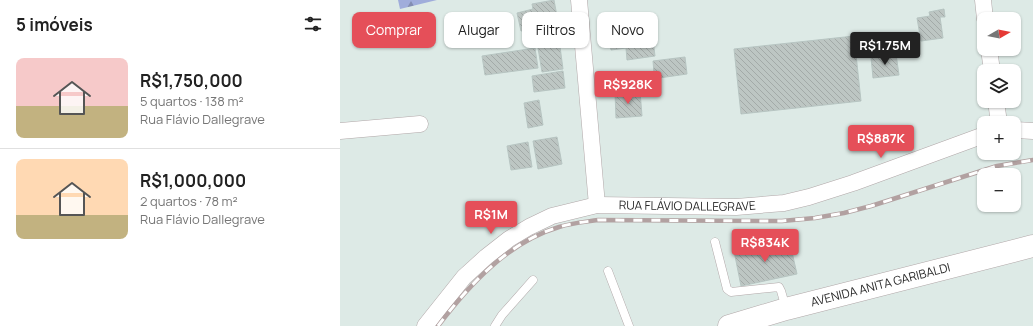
<!DOCTYPE html>
<html lang="pt">
<head>
<meta charset="utf-8">
<style>
  body { margin:0; font-family:Manrope,sans-serif; background:#f2f2f2; color:#222; height:100vh; display:flex; flex-direction:column; font-size:15px; white-space:nowrap }
  * { box-sizing:border-box; margin:0 }
  p { font-size:13px; color:#767676 }
  .icon { flex:none; width:22px; height:22px; fill:none; stroke:currentColor; stroke-width:2; stroke-linecap:round; stroke-linejoin:round }
  .map { position:relative; flex:1; overflow:hidden }
  .sheet { display:flex; flex-direction:column; background:#fff; width:340px }
  .sheet>* { flex:none }
  .top-card { position:absolute; left:12px; top:12px; width:380px; height:36px; display:flex; gap:8px }
  .needle { width:26px; rotate:81deg }
  .tools { position:absolute; left:637px; top:12px; display:grid; gap:8px }
  .tools a { display:grid; place-items:center; width:44px; height:44px; border-radius:8px; background:#fff; box-shadow:0 1px 3px #0004; font-size:20px }
  .price { position:absolute; translate:-50% -34px; padding:0 9px; border-radius:4px; background:#e54f59; color:#fff; font-size:13px; line-height:26px; filter:drop-shadow(0 1px 2px #0008) }
  .price::after { content:''; position:absolute; left:50%; top:24px; width:12px; height:9px; margin-left:-6px; background:inherit; clip-path:polygon(0 0,100% 0,50% 100%) }
  .price.on { background:#222; color:#fff }
  ul { padding:0; list-style:none }
  li { display:flex; align-items:center; gap:12px; height:100px; padding:0 16px }
  li+li { border-top:1px solid #e0e0e0 }
  li span { display:grid; place-items:center; flex:none; width:112px; height:80px; border-radius:8px; color:#555 }
  li>.icon { margin-inline-start:auto }
  span .icon { width:48px; height:48px; fill:#fffc; stroke-width:1 }
  li b { font-size:17px }
  h2 { display:flex; justify-content:space-between; align-items:center; height:48px; padding:0 16px; font-size:17px }
  .tag { padding:0 14px; border-radius:8px; background:#fff; box-shadow:0 1px 3px #0004; font-size:14px; line-height:36px }
  .tag.on { background:#e54f59; color:#fff }
  main { display:flex; flex:1; min-height:0 }
  .map>svg:first-child { display:block }
  .forest { fill:url(#forest-firs) }
  .building { fill:url(#building-back-hatch); stroke:#b7c5c2 }
  .lines { fill:none; stroke-linecap:round; stroke-linejoin:round }
  .lane-casing { stroke:#b1a7a8; stroke-width:9 }
  .street-casing { stroke:#b1a7a8; stroke-width:17 }
  .secondary-casing { stroke:#b1a7a8; stroke-width:23 }
  .lane { stroke:#fff; stroke-width:8 }
  .street { stroke:#fff; stroke-width:16 }
  .secondary { stroke:#fff; stroke-width:22 }
  .rail-casing { stroke:#b2a1a1; stroke-width:4.5 }
  .rail { stroke:#fff; stroke-width:3; stroke-dasharray:9; stroke-linecap:butt }
  .labels { text-anchor:middle; stroke-width:3.5; stroke-linejoin:round; paint-order:stroke }
  .street-label { font-size:12px; fill:#2a2a2a; stroke:#fff }
</style>
</head>
<body>
<main>
<section class="sheet">
<h2>5 imóveis<svg class="icon" aria-label="filters" viewBox="0 0 24 24"><path d="M4 7h16M4 17h16"/><circle cx="9" cy="7" r="2"/><circle cx="15" cy="17" r="2"/></svg></h2>
<ul>
<li><span style="background:linear-gradient(#f6c9c9 60%,#c2b280 0)"><svg class="icon" aria-label="home" viewBox="0 0 24 24"><path d="M3 11l9-7 9 7M6 9v11h12V9"/></svg></span><div><b>R$1,750,000</b><p>5 quartos · 138 m²</p><p>Rua Flávio Dallegrave</p></div></li>
<li><span style="background:linear-gradient(#ffd9b3 70%,#c2b280 0)"><svg class="icon" aria-label="home" viewBox="0 0 24 24"><path d="M3 11l9-7 9 7M6 9v11h12V9"/></svg></span><div><b>R$1,000,000</b><p>2 quartos · 78 m²</p><p>Rua Flávio Dallegrave</p></div></li>
</ul>
</section>
<div class="map">
<svg width="693" height="326" viewBox="0 0 693 326">
  <defs>
    <pattern id="forest-firs" width="22" height="20" patternUnits="userSpaceOnUse"><rect width="22" height="20" fill="#a0addb"/><path d="M5 1l3.5 6h-7zM16 11l3.5 6h-7z" fill="#838db2"/></pattern>
    <pattern id="building-back-hatch" width="6" height="6" patternUnits="userSpaceOnUse"><rect width="6" height="6" fill="#bdc6c3"/><path d="M-1 5l2 2M0 0l6 6M5-1l2 2" fill="none" stroke="#a3aaa8"/></pattern>
  </defs>
  <rect width="100%" height="100%" fill="#ddeae6"/>
  <!-- forest -->
  <path class="forest" d="M58,0H97L60,9Z"/>
  <!-- building -->
  <g class="building">
    <path d="M214,0L219,27L197,32L196,28L181,31L177,13L193,9L192,4Z"/>
    <path d="M604,9L605,17H600L603,38L581,41L577,18L590,16L589,12Z"/>
    <path d="M292,30L294,42L313,40L315,56L287,60L286,48L271,50L268,33Z"/>
    <path d="M514,36L521,101L401,114L394,49Z"/>
    <path d="M219,39L223,69L202,72L197,42Z"/>
    <path d="M195,48L198,68L145,75L142,56Z"/>
    <path d="M556,54L559,75L533,78L531,57Z"/>
    <path d="M345,57L347,74L319,78L320,91L308,93L306,74L314,73L313,61Z"/>
    <path d="M223,71L225,88L194,92L192,76Z"/>
    <path d="M300,91L302,116L276,118L275,93Z"/>
    <path d="M199,100L203,125L188,128L184,103Z"/>
    <path d="M217,137L222,164L198,169L193,141Z"/>
    <path d="M188,142L192,167L171,170L167,146Z"/>
    <path d="M449,239L457,274L401,286L394,251Z"/>
  </g>
  <g class="lines">
    <!-- lane casing -->
    <g class="lane-casing">
      <g id="lane">
        <path d="M375,242L387,289L391,292L439,287L441,291L446,308"/>
        <path d="M268,271L289,326"/>
        <path d="M155,326L162,315L193,280"/>
      </g>
    </g>
    <!-- street casing -->
    <g class="street-casing">
      <g id="street">
        <path d="M239,0L257,205"/>
        <path d="M643,0L645,19"/>
        <path d="M649,49L652,71"/>
        <path d="M656,101L659,123"/>
        <path d="M674,130L693,131"/>
        <path d="M0,131L80,124"/>
        <path id="s1" d="M85,326L124,277L146,257L169,239L189,227L212,216L257,205L396,207L444,203L469,197L513,183L644,135"/>
      </g>
    </g>
    <!-- secondary casing -->
    <g class="secondary-casing">
      <g id="secondary">
        <path id="s2" d="M389,326L446,309L693,246"/>
      </g>
    </g>
    <!-- lane -->
    <use href="#lane" class="lane"/>
    <!-- street -->
    <use href="#street" class="street"/>
    <!-- secondary -->
    <use href="#secondary" class="secondary"/>
    <!-- rail casing -->
    <g class="rail-casing">
      <path id="rail" d="M98,326C129,285 168,242 219,227C232,223 245,222 258,220L442,221L475,218L504,213L531,206L657,166L693,160"/>
    </g>
    <!-- rail -->
    <use href="#rail" class="rail"/>
  </g>
  <g class="labels">
    <!-- street labels -->
    <g class="street-label">
      <text dy="4" stroke="none"><textPath href="#s1" startOffset="307">RUA FLÁVIO DALLEGRAVE</textPath></text>
      <text dy="4" stroke="none"><textPath href="#s2" startOffset="157">AVENIDA ANITA GARIBALDI</textPath></text>
    </g>
  </g>
</svg>
<div class="tools">
<a><svg class="needle" viewBox="-14 -14 28 28"><path d="M0-13l5 13h-10z" fill="#e53935"/><path d="M0 13l5-13h-10z" fill="#767676"/></svg></a>
<a><svg class="icon" aria-label="layers" viewBox="0 0 24 24"><path d="M12 4l9 5-9 5-9-5zM3 14l9 5 9-5"/></svg></a>
<a>+</a>
<a>−</a>
</div>
<b class="price on" style="left:545px;top:66px">R$1.75M</b>
<b class="price" style="left:288px;top:105px">R$928K</b>
<b class="price" style="left:541px;top:159px">R$887K</b>
<b class="price" style="left:151px;top:235px">R$1M</b>
<b class="price" style="left:425px;top:263px">R$834K</b>
<div class="top-card">
<a class="tag on">Comprar</a>
<a class="tag">Alugar</a>
<a class="tag">Filtros</a>
<a class="tag">Novo</a>
</div>
</div>
</main>
</body>
</html>
